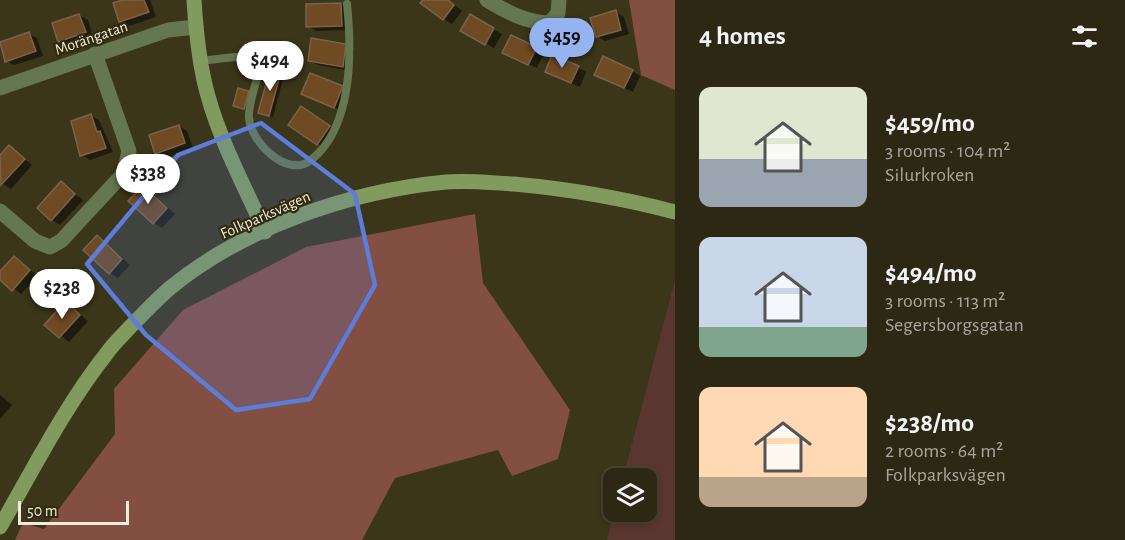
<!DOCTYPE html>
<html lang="en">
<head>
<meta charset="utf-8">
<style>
  body { margin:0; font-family:"Alegreya Sans",sans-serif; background:#34301c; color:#f1f3f6; height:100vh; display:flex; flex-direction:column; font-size:22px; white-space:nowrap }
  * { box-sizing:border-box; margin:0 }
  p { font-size:20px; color:#a6a6a0 }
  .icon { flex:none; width:33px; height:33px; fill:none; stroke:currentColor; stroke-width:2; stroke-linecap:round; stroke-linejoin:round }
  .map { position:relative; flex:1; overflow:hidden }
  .sheet { display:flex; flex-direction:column; background:#2c2813; width:450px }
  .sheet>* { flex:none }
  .controls { position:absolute; left:603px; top:468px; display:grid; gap:12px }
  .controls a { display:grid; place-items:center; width:54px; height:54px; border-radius:12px; background:#2c2813; box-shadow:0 3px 9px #0003,0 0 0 2px #484433; font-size:30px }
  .scale { position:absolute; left:18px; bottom:15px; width:111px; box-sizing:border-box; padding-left:6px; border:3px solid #efecdb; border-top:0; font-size:16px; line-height:21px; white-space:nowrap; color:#efecdb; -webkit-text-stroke:4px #312b0f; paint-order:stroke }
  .price { position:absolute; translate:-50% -51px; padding:0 14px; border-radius:21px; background:#fff; color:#222; font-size:20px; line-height:39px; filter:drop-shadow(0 2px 3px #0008) }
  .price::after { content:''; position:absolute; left:50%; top:36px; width:18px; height:14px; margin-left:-9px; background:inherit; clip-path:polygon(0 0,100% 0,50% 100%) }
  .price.selected { background:#95b2f1; color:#111 }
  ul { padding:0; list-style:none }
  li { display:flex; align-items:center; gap:18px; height:150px; padding:0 24px }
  li span { display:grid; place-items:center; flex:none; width:168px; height:120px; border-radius:12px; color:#555 }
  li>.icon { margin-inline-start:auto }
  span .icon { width:72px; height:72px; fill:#fffc; stroke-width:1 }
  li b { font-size:26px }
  h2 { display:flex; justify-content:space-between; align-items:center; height:72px; padding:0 24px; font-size:26px }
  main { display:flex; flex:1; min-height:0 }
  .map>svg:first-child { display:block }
  .green { fill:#593730 }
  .forest { fill:#844f43 }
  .shadow { fill:#0007 }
  .building { fill:#6f4a22; stroke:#7a634d; stroke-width:1.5 }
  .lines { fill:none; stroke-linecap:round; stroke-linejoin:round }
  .lane { stroke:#657750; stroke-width:8 }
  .street { stroke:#657750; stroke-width:15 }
  .secondary { stroke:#809b5d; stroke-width:15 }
  .marked { fill:#5c7dd9; fill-opacity:0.2; stroke:#5c7dd9; stroke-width:4.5; stroke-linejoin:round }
  .labels { text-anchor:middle; stroke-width:4.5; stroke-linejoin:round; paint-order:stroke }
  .street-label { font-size:16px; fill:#efecdb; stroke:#312b0f }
</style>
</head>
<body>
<main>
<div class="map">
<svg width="675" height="540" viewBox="0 0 675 540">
  <rect width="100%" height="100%" fill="#3b3519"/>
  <!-- green -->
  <path class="green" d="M675,280V540H607L614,512H646V478H623Z"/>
  <!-- forest -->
  <g class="forest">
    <path d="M629,0H675V90L641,75Z"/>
    <path d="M475,214L483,283L570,410L558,459L512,476L498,450L395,478L362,540H15L23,523L44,529L115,434L114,389L183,310L306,247Z"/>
  </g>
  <!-- shadow -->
  <g class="shadow">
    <path d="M127,0H150L156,17L129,26L121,21Z"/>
    <path d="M425,0H448L462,11L452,24L444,19Z"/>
    <path d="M341,4L349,9L350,30L316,31L308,26Z"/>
    <path d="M616,12L624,17L629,34L605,41L597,36Z"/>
    <path d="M79,15L88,20L93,37L68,46L59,41Z"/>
    <path d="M470,16L502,34L494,48L462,30Z"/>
    <path d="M29,34L37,38L43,56L14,65L6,61L0,43Z"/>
    <path d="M346,46L354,51L351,71L318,65L309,60Z"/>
    <path d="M536,48L544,53L537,68L513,57Z"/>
    <path d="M578,67L586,72L580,87L547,72Z"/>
    <path d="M632,71L640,76L633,92L605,79Z"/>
    <path d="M280,73L284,75L273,117L264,115L260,113Z"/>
    <path d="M342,87L350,92L343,111L303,94Z"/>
    <path d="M310,113L338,132L326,149L290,125Z"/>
    <path d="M91,116L99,120L113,152L90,160L82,155Z"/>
    <path d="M179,126L187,131L193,148L165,158L156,153Z"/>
    <path d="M9,147L32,165L11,189L0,182V158Z"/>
    <path d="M61,183L83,200L60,225L52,220Z"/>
    <path d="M143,188L151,192L175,214L162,228L154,223Z"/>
    <path d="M97,237L105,242L130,265L118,278L110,273Z"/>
    <path d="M15,257L38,276L21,294L0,278V274Z"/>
    <path d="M66,303L88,321L69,342L47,325Z"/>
    <path d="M0,395L12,405L0,419Z"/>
  </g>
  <!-- building -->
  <g class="building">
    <path d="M122,0H144L149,12L119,22L113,3Z"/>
    <path d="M423,0H448L454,5L443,20L420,3Z"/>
    <path d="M341,3L342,26L306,27V4Z"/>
    <path d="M616,10L621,30L596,37L590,18Z"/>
    <path d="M79,14L86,32L58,42L52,23Z"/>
    <path d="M470,14L494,28L485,45L460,31Z"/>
    <path d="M29,32L36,51L5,62L0,42Z"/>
    <path d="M511,35L537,47L528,65L502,53Z"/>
    <path d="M311,38L346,44L343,67L308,61Z"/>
    <path d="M552,55L579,66L571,83L545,72Z"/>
    <path d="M603,56L633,70L624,88L594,75Z"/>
    <path d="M270,69L281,72L269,116L258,113Z"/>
    <path d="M310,73L343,86L334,108L301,94Z"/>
    <path d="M238,88L249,91L244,109L233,106Z"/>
    <path d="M301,106L330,126L317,145L288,125Z"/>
    <path d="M91,114L97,132L100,131L106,148L80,156L71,121Z"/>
    <path d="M179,125L185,143L155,154L149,135Z"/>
    <path d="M9,145L25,159L1,185L0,155Z"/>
    <path d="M61,181L75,194L51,221L37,208Z"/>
    <path d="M143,186L167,208L153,224L128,201Z"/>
    <path d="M97,235L122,259L109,274L83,250Z"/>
    <path d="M14,256L30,270L12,291L0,280V271Z"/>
    <path d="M66,301L80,315L59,338L44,325Z"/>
  </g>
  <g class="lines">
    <!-- lane -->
    <g class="lane">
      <path d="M262,60L289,66"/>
      <path d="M200,61L235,57L262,60C258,78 250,97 249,114C247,139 287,180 311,160C353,127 352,52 347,4"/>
    </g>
    <!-- street -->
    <g class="street">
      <path d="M487,0C507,12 527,23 550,23L558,13L559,0"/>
      <path d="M0,88L168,30L196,27"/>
      <path d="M0,211L35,241L50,247L61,241L124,173L129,151L95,54"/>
    </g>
    <!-- secondary -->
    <g class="secondary">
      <path d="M194,0C196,32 199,65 208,96C221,143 245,187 265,232"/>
      <path d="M0,527C34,468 65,406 107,353C114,343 123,335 131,326C144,313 156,300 170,288C244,227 351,191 446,182C468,180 492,183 514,184C569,189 622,198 675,212"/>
    </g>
  </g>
  <!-- marked area -->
  <path class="marked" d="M261,123L355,194L375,285L310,399L236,410L146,335L87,264L178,155Z"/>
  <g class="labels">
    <!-- street labels -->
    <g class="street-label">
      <text transform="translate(91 37) rotate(-19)" y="6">Morängatan</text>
      <text transform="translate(265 214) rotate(-24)" y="6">Folkparksvägen</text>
    </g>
  </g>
</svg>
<div class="controls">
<a><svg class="icon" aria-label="layers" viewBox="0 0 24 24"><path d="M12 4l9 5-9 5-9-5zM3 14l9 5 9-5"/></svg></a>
</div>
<div class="scale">50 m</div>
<b class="price selected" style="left:562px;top:69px">$459</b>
<b class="price" style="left:270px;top:92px">$494</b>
<b class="price" style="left:148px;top:205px">$338</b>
<b class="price" style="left:62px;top:320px">$238</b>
</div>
<section class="sheet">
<h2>4 homes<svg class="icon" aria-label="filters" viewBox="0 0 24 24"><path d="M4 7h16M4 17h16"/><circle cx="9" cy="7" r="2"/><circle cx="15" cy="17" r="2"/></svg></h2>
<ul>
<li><span style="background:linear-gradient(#dfe7d0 60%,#9aa5b1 0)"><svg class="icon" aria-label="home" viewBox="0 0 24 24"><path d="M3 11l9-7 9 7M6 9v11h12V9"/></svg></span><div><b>$459/mo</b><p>3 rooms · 104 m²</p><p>Silurkroken</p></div></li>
<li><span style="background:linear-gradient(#c9d6e8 75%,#7fa58c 0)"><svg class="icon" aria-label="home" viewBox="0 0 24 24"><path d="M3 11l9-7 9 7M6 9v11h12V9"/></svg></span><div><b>$494/mo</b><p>3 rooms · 113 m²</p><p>Segersborgsgatan</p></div></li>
<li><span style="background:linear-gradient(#ffd9b3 75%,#b9a48a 0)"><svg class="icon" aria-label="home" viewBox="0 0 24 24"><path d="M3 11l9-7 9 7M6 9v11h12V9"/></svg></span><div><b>$238/mo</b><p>2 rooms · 64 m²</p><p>Folkparksvägen</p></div></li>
</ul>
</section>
</main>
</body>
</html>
